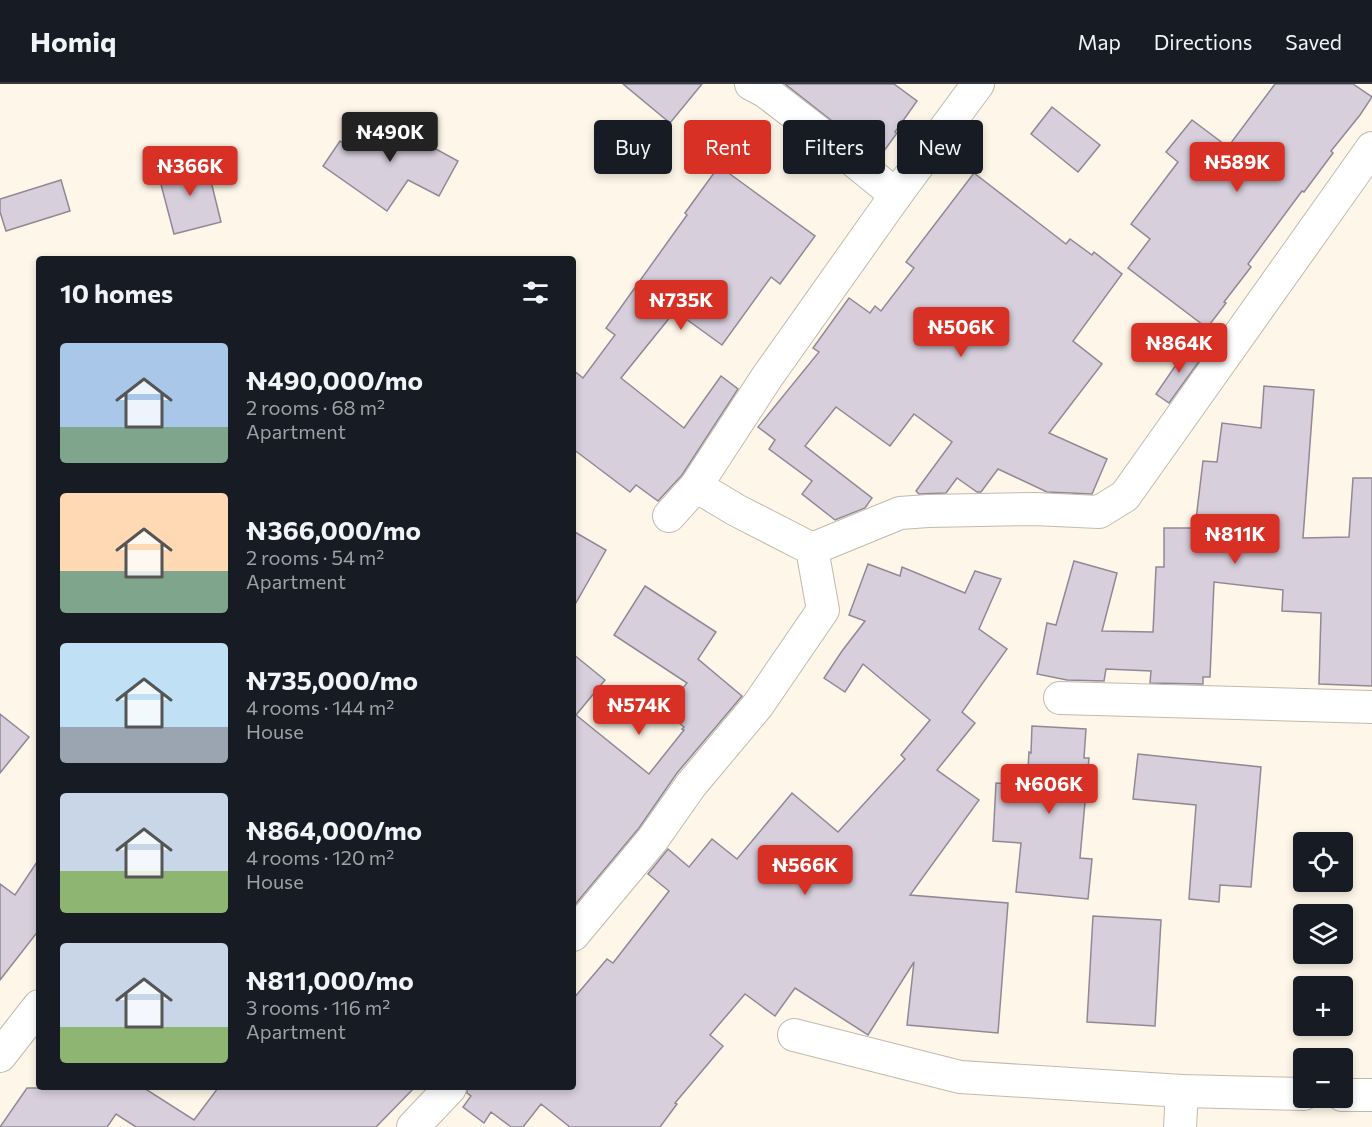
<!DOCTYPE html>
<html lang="en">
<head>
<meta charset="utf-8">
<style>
  body { margin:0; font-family:Commissioner,sans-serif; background:#20242c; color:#f1f3f6; height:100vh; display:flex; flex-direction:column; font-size:22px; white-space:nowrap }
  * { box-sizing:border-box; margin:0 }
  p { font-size:20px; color:#9ea1a6 }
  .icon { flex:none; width:33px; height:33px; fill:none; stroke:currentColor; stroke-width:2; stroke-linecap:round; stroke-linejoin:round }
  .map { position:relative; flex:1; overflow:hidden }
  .side { position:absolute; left:36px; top:172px; width:540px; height:834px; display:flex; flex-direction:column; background:#171b24; border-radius:6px; box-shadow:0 3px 9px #0003 }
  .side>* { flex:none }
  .guide { position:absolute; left:594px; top:36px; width:570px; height:54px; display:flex; gap:12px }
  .buttons { position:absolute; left:1293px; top:748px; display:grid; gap:12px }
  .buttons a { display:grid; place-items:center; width:60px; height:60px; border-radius:6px; background:#171b24; box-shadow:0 3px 9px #0003; font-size:30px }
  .price { position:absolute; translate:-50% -51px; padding:0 14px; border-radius:6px; background:#d93025; color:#fff; font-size:20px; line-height:39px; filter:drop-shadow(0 2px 3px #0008) }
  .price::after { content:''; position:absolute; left:50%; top:36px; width:18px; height:14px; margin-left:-9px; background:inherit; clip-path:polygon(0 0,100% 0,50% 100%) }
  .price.active { background:#222; color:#fff }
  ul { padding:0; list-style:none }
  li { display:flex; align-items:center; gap:18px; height:150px; padding:0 24px }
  li span { display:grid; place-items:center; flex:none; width:168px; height:120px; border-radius:6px; color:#555 }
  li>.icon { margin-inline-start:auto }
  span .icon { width:72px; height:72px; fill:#fffc; stroke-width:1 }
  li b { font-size:26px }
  h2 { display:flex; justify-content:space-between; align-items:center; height:72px; padding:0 24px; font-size:26px }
  .tag { padding:0 21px; border-radius:6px; background:#171b24; box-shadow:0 3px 9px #0003; font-size:21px; line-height:54px }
  .tag.active { background:#d93025; color:#fff }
  header { display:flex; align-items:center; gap:36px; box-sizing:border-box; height:84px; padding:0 30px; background:#171b24; border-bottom:2px solid #363941 }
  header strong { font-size:28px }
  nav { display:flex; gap:33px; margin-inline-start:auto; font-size:21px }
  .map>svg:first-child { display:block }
  .building { fill:#d7cfdc; stroke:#908995; stroke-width:1.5 }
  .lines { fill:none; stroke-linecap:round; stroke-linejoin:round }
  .minor-casing { stroke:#c1baad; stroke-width:34 }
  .minor { stroke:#fff; stroke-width:32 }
</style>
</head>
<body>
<header>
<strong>Homiq</strong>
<nav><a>Map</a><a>Directions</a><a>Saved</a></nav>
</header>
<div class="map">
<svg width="1372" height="1043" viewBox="0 0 1372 1043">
  <rect width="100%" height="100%" fill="#fef7e9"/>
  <!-- building -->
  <g class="building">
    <path d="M623,0H702L670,39Z"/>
    <path d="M785,0H894L917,17L895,48L897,49L879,74Z"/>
    <path d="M1275,0H1353L1372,13L1360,31L1331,67L1333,69L1304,108L1302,107L1248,180L1251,183L1224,218L1226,219L1207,244L1128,184L1150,155L1131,140L1178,78L1166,68L1192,36L1228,63Z"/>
    <path d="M1052,23L1100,61L1078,88L1031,50Z"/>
    <path d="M375,29L388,39L458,77L439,112L408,96L387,127L323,82L340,57L351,65Z"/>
    <path d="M206,77L221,138L174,150L158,89Z"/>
    <path d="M719,82L815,152L780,200L771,193L722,261L675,227L621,294L684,344L721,292L738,305L682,391L658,417L636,401L630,408L573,365V286L583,294L615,251L606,244L687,131L685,129Z"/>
    <path d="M974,89L1066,160L1070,155L1092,171L1094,168L1122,190L1073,257L1102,280L1049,349L1107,375L1092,410L1047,408L998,385L981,408H977L957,394L946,409L919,410L916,407L952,358L914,330L890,362L836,323L805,362L872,414L865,424L835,436L802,410L812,397L769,365L775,356L758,343L819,268L813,264L849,214L870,229L875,222L881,227L914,184L906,178Z"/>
    <path d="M61,96L70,127L6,147L0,128V115Z"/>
    <path d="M1189,262L1203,272L1169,319L1156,310Z"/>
    <path d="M1264,302L1314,306L1303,454L1349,453L1353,394H1372V602L1319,600L1321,529L1282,527L1283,506L1214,498L1210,593H1203V600L1150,599L1151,587L1106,585L1104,597L1067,596L1037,590L1047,539L1056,541L1074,477L1117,489L1102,547L1153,548L1156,483H1164V444H1195L1203,377L1217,378L1222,339L1261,344Z"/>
    <path d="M573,447L606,466L573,524Z"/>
    <path d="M868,480L900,492L902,483L965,509L975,487L1001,495L979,545L1007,565L962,628L975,639L937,686L979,716L910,811L1008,819L998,949L907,941L914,878L868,951L795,904L775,932L745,910L710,951L723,962L675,1019L677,1020L660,1043H570L541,1020L523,1043H511L491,1028L484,1039L463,1023L471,1012L467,1009V1004H573V915L607,875L613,879L669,807L648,790L668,765L689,783L712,755L737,775L792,709L838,748L905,675L901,671L930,636L863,580L845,608L824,594L842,567L865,537L849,531Z"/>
    <path d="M645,502L716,548L698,575L742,612L677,689L639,744L573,823V570L605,596L576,631L649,690L684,646L682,645L684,643L664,627L687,599L614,551Z"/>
    <path d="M0,630L29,653L0,689Z"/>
    <path d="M1032,642L1086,645L1084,674H1089L1080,774L1092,775L1088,815L1016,808L1021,759L993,757L996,699L1027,701L1029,668L1031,669Z"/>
    <path d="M1138,670L1261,683L1251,803L1220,801L1219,818L1189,815L1196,721L1133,715Z"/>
    <path d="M39,775V846L0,896V800L15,811Z"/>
    <path d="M1093,832L1161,836L1155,942L1087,938Z"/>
    <path d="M27,1004H144L194,1036L218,1004H414L376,1043H136L116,1030L107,1043H0Z"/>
  </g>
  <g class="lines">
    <!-- minor casing -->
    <g class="minor-casing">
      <g id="minor">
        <path d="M751,0L766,8L827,55L896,111"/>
        <path d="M669,432L696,402"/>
        <path d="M812,465L900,429L928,427L1034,425L1099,428L1125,412L1372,64"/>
        <path d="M1060,614L1372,623"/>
        <path d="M573,851L653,755L691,701L758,621L823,526L812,465L736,426L696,402L767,293L896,111L978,0"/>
        <path d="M794,951L960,993L1182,1007L1304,1010"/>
        <path d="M0,972L39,922"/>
        <path d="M1342,1011H1372"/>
        <path d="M413,1043L450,1004"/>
        <path d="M1180,1043L1182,1007"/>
      </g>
    </g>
    <!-- minor -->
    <use href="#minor" class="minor"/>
  </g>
</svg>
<div class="buttons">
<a><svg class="icon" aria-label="locate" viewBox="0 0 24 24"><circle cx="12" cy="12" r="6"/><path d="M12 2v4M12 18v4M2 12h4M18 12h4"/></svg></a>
<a><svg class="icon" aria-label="layers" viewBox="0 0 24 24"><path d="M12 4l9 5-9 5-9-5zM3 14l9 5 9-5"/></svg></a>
<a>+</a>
<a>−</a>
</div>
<b class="price active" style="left:390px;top:79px">₦490K</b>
<b class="price" style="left:1237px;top:109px">₦589K</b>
<b class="price" style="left:190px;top:113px">₦366K</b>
<b class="price" style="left:681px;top:247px">₦735K</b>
<b class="price" style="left:961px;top:274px">₦506K</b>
<b class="price" style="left:1179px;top:290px">₦864K</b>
<b class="price" style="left:1235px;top:481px">₦811K</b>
<b class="price" style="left:639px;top:652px">₦574K</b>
<b class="price" style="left:1049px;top:731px">₦606K</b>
<b class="price" style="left:805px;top:812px">₦566K</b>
<div class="guide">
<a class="tag">Buy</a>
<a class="tag active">Rent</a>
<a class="tag">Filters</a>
<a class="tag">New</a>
</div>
<section class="side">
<h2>10 homes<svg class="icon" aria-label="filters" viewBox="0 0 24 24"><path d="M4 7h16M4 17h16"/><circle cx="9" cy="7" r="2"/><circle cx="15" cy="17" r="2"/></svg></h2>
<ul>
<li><span style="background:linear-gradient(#a9c7e8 70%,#7fa58c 0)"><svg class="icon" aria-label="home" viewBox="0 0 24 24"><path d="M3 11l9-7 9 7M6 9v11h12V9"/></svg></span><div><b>₦490,000/mo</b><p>2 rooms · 68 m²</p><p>Apartment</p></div></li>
<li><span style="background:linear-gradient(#ffd9b3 65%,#7fa58c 0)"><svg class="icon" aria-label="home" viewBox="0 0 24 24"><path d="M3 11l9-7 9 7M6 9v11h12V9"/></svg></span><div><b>₦366,000/mo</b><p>2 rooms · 54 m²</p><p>Apartment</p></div></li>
<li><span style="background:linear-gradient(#bfe0f5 70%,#9aa5b1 0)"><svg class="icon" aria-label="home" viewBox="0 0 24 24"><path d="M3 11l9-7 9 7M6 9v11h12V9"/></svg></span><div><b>₦735,000/mo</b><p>4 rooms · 144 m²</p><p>House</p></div></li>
<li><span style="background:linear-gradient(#c9d6e8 65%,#8fb573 0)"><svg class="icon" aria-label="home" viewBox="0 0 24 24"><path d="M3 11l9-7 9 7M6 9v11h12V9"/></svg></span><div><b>₦864,000/mo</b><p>4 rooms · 120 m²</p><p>House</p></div></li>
<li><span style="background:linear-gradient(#c9d6e8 70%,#8fb573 0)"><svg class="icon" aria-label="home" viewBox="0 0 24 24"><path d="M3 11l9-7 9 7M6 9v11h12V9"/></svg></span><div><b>₦811,000/mo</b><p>3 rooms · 116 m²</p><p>Apartment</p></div></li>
</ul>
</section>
</div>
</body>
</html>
